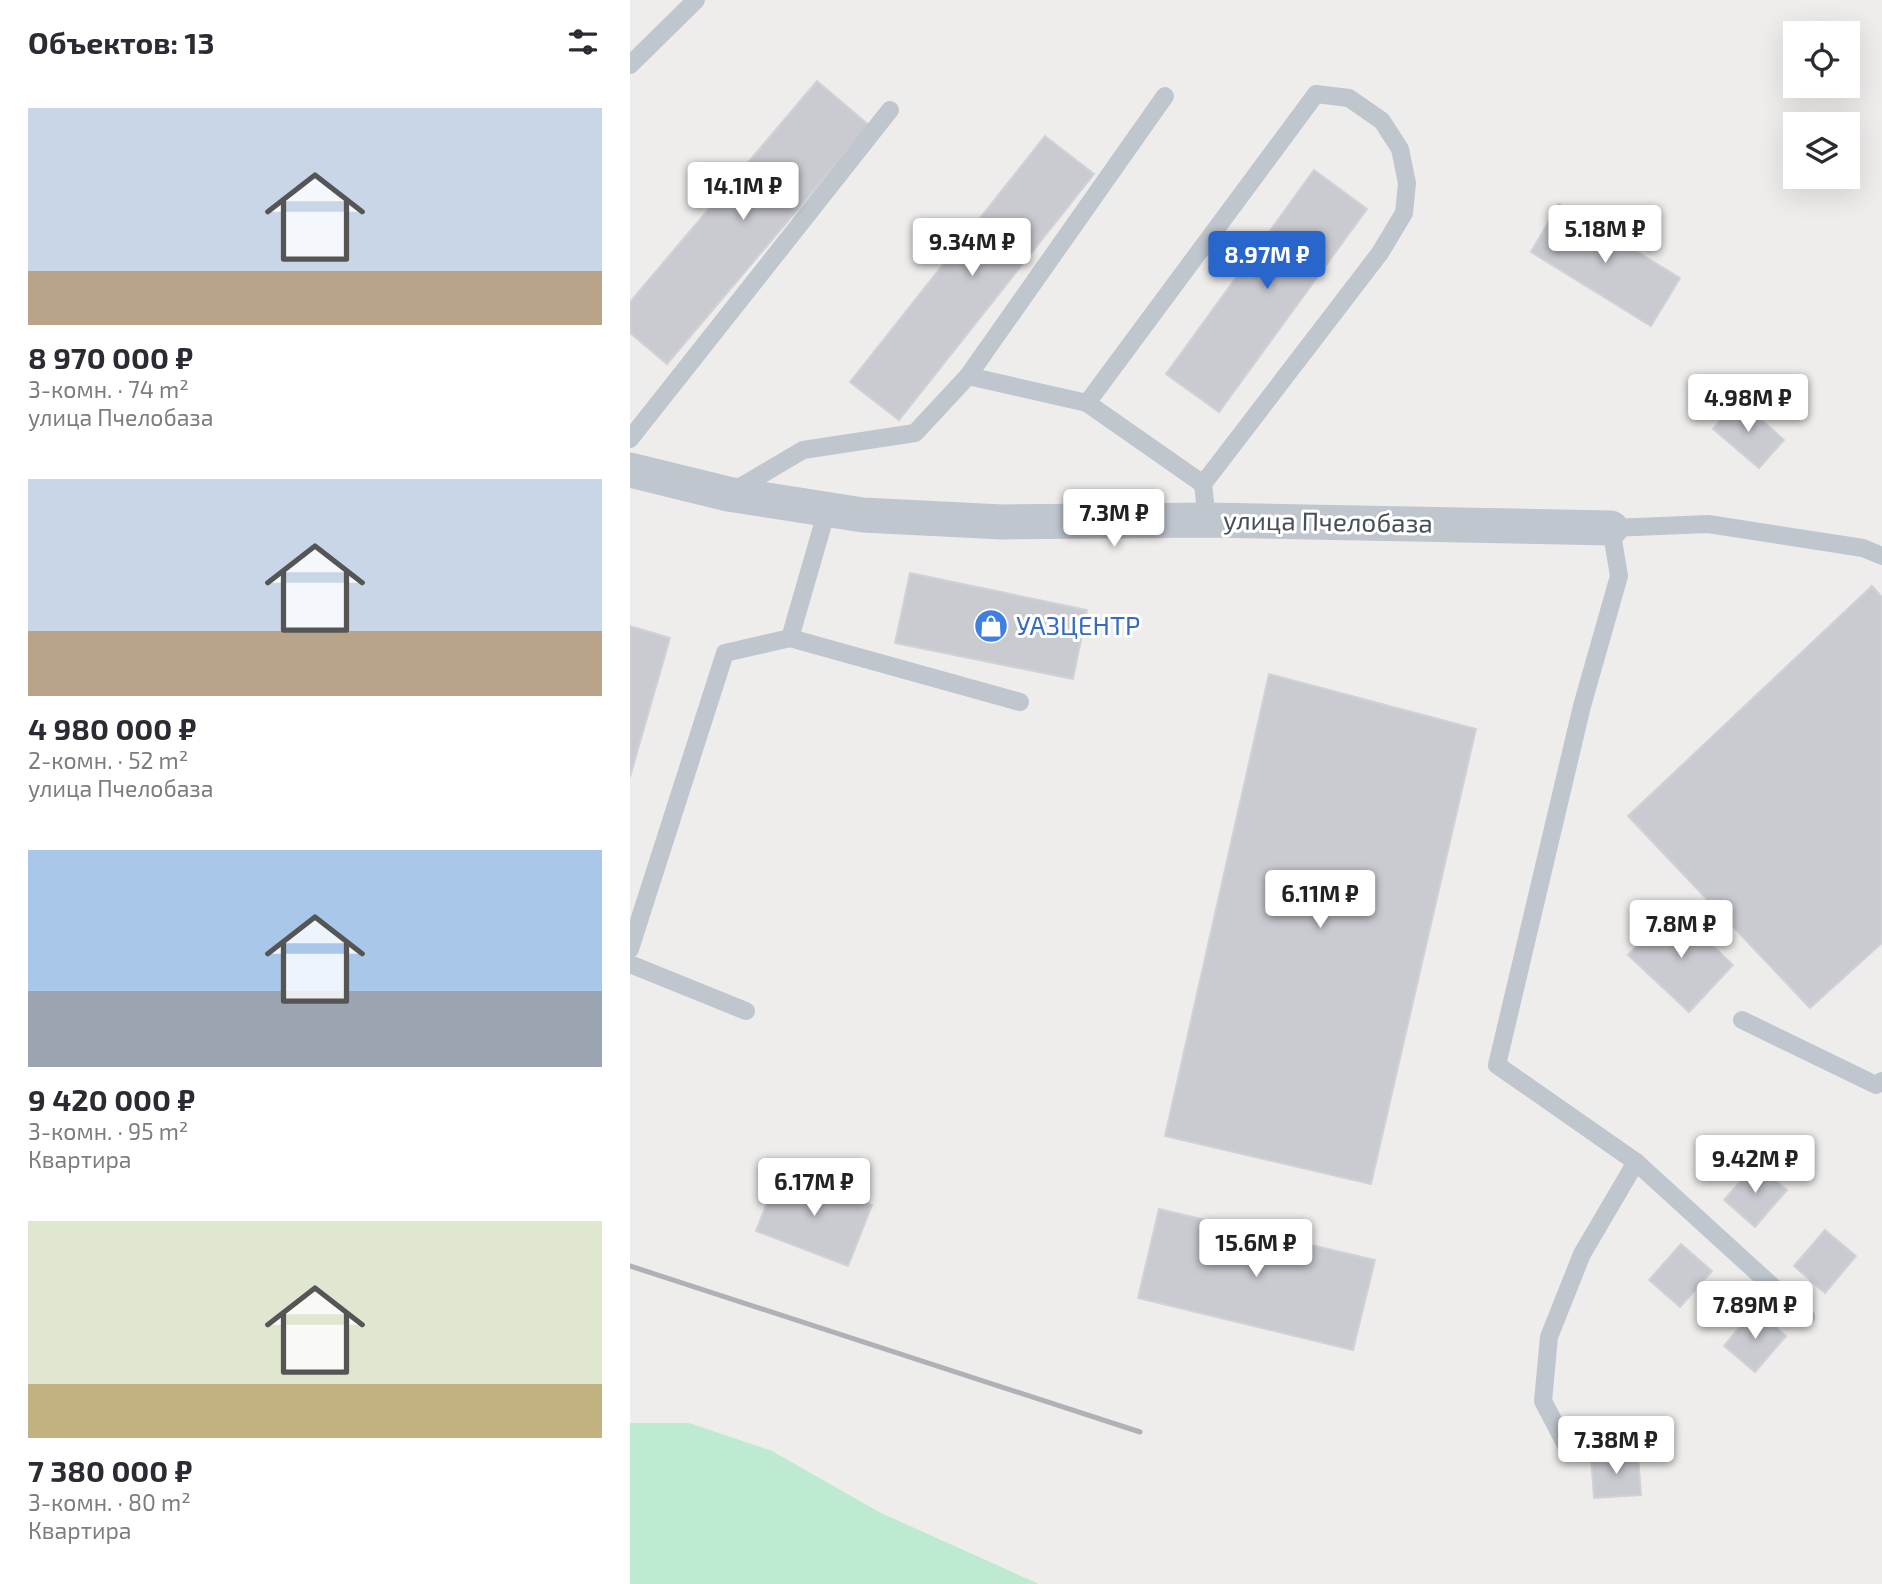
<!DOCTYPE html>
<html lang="ru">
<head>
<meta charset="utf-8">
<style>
  body { margin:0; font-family:"Exo 2",sans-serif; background:#f7f7f7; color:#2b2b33; height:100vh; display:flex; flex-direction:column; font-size:26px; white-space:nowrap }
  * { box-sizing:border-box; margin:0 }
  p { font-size:23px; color:#7c7c81 }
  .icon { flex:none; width:38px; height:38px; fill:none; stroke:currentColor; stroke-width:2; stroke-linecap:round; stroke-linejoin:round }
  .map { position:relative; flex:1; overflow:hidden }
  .drawer { display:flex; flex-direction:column; background:#fff; width:630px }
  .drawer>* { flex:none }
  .controls { position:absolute; left:1153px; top:21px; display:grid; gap:14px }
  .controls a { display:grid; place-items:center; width:77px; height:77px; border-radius:0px; background:#fff; box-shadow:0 7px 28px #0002; font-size:35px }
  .price { position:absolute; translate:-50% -60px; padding:0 16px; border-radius:7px; background:#fff; color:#222; font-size:23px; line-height:46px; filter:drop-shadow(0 2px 4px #0008) }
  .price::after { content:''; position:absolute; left:50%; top:42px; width:21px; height:16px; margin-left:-10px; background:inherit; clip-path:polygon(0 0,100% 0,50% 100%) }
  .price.selected { background:#2966cc; color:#fff }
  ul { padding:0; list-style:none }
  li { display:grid; align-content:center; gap:14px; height:371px; padding:0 28px }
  li span { display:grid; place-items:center; height:217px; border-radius:0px; color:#555 }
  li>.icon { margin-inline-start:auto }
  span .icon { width:126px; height:126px; fill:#fffc; stroke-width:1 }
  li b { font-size:30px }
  h2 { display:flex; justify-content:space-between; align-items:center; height:84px; padding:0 28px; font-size:30px }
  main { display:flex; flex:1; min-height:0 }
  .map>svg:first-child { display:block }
  .green { fill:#beead2 }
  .building { fill:#cacbd1; stroke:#d1d2d8; stroke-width:2 }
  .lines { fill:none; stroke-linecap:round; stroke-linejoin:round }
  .service { stroke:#bfc6ce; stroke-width:18 }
  .minor { stroke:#bfc6ce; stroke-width:35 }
  .rail { stroke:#afb1b6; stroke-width:5 }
  .labels { text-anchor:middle; stroke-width:6; stroke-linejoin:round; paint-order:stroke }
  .street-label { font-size:26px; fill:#474f58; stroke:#fff }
  .shop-label { font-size:26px; fill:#366cbe; stroke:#fff; text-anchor:start }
</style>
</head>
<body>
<main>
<section class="drawer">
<h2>Объектов: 13<svg class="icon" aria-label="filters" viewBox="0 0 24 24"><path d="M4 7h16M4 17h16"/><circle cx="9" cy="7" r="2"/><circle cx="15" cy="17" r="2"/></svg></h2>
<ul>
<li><span style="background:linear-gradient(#c9d6e8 75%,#b9a48a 0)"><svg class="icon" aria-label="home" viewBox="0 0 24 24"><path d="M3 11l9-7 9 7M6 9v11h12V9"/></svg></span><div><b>8 970 000 ₽</b><p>3-комн. · 74 m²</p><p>улица Пчелобаза</p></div></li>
<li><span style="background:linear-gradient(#c9d6e8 70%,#b9a48a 0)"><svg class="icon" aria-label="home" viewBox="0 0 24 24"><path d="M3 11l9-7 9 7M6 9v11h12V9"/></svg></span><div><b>4 980 000 ₽</b><p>2-комн. · 52 m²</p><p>улица Пчелобаза</p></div></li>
<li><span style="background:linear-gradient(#a9c7e8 65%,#9aa5b1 0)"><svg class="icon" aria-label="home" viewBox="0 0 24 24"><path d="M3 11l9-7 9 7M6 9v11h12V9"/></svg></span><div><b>9 420 000 ₽</b><p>3-комн. · 95 m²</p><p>Квартира</p></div></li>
<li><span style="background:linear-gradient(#dfe7d0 75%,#c2b280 0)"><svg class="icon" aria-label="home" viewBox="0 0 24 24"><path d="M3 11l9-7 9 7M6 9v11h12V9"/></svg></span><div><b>7 380 000 ₽</b><p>3-комн. · 80 m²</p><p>Квартира</p></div></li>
</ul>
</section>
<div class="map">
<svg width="1252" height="1584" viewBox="0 0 1252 1584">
  <rect width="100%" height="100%" fill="#efedec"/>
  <!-- green -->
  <path class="green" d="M0,1423H59L142,1451L251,1513L409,1584H0Z"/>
  <!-- building -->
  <g class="building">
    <path d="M187,81L239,125L37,364L0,333V302Z"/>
    <path d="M415,136L464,174L269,420L220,382Z"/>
    <path d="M684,170L737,209L589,412L536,374Z"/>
    <path d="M929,204L1050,278L1021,326L901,252Z"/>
    <path d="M1108,399L1154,440L1129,468L1083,429Z"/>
    <path d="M280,573L457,610L443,679L265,643Z"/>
    <path d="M1242,586L1252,597V943L1180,1008L998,816Z"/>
    <path d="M0,626L40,638L0,777Z"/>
    <path d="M639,674L846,729L741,1184L535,1136Z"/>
    <path d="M1043,908L1103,965L1059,1012L998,955Z"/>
    <path d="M1126,1164L1157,1190L1125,1227L1094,1200Z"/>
    <path d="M150,1170L242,1205L218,1266L126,1231Z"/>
    <path d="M529,1209L745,1260L723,1350L508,1298Z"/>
    <path d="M1195,1230L1226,1256L1195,1293L1164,1266Z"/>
    <path d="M1051,1244L1082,1271L1050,1307L1019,1280Z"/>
    <path d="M1125,1309L1156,1336L1125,1372L1094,1346Z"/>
    <path d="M1008,1454L1011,1495L964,1498L961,1457Z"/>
  </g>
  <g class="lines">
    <!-- service -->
    <g class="service">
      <path d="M0,65L66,0"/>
      <path d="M338,376L457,403L686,94L719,98L752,121L770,149L777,183L774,213L750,253L573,484L577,520"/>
      <path d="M457,403L573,484"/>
      <path d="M0,439L260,110"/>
      <path d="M102,492L173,450L285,433L338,376L535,96"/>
      <path d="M160,638L390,702"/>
      <path d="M0,949L95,653L160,638L197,510"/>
      <path d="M0,964L116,1011"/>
      <path d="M1112,1020L1246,1085L1252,1081"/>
      <path d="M1176,1317L1006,1162L867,1065L952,706L989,576L981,528L1078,524L1233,548L1252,556"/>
      <path d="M936,1445L913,1401L919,1337L952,1254L1006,1162"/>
    </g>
    <!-- minor -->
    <path class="minor" d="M0,470L98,494L233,515L372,522L577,520L981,528"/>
    <!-- rail -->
    <path class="rail" d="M0,1266L510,1432"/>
  </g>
  <!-- icons -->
  <defs>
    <g id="shop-disc" transform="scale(1.75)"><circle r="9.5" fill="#3f7fe0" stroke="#fff"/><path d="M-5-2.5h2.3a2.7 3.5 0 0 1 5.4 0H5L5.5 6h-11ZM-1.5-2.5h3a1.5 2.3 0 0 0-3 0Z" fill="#fff"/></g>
  </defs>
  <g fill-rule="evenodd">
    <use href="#shop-disc" x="361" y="626"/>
  </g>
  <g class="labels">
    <!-- street labels -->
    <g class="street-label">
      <text transform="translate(698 522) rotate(1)" y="9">улица Пчелобаза</text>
    </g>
    <!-- shop labels -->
    <g class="shop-label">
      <text x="386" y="635">УАЗЦЕНТР</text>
    </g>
  </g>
</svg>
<div class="controls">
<a><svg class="icon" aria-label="locate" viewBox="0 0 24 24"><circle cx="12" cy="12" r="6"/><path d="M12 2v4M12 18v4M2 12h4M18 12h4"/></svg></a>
<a><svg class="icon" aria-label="layers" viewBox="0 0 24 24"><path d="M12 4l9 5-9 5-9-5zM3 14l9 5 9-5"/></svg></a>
</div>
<b class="price" style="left:113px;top:222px">14.1M ₽</b>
<b class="price" style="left:975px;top:265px">5.18M ₽</b>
<b class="price" style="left:342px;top:278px">9.34M ₽</b>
<b class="price selected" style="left:637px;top:291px">8.97M ₽</b>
<b class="price" style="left:1118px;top:434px">4.98M ₽</b>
<b class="price" style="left:484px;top:549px">7.3M ₽</b>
<b class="price" style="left:690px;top:930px">6.11M ₽</b>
<b class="price" style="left:1051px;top:960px">7.8M ₽</b>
<b class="price" style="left:1125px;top:1195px">9.42M ₽</b>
<b class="price" style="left:184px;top:1218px">6.17M ₽</b>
<b class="price" style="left:626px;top:1279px">15.6M ₽</b>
<b class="price" style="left:1125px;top:1341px">7.89M ₽</b>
<b class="price" style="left:986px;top:1476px">7.38M ₽</b>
</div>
</main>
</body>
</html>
